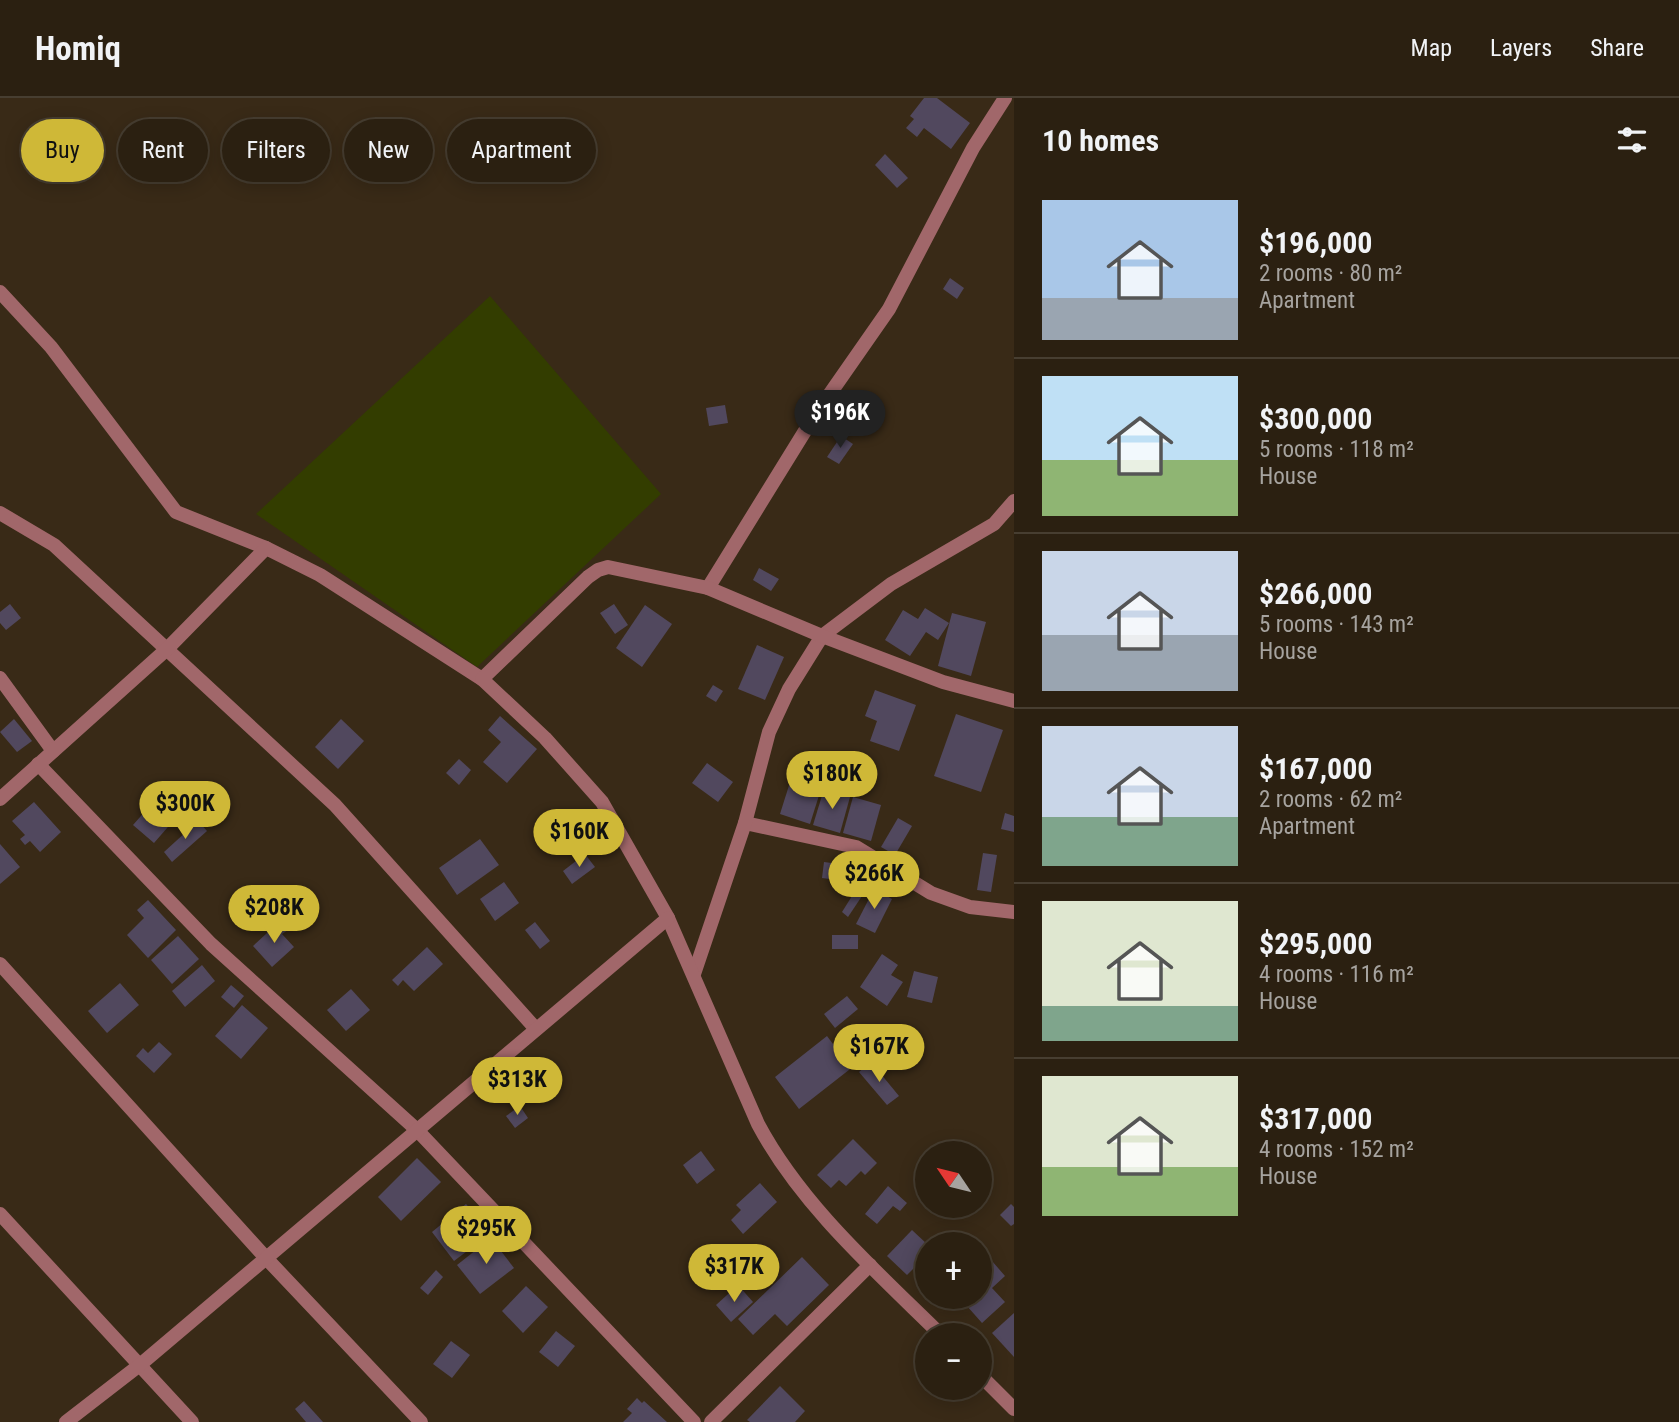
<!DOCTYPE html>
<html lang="en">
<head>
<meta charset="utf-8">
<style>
  body { margin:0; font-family:"Roboto Condensed",sans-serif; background:#33281a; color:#f1f3f6; height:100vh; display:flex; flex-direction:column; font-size:26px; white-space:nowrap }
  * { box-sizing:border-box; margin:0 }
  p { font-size:23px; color:#a6a39f }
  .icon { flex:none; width:38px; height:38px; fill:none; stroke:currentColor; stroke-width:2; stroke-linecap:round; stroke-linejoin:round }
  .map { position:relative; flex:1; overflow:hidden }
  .panel { display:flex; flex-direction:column; background:#2b2011; width:665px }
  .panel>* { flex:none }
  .banner { position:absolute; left:21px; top:21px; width:665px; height:63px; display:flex; gap:14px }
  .needle { width:46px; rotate:305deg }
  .buttons { position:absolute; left:915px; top:1043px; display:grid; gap:14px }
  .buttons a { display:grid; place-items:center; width:77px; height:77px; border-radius:50%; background:#2b2011; box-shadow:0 4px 18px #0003,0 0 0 2px #473e31; font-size:35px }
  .price { position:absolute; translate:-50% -60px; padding:0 16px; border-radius:24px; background:#cfb837; color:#111; font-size:23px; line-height:46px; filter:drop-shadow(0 2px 4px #0008) }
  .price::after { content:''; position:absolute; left:50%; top:42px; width:21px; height:16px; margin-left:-10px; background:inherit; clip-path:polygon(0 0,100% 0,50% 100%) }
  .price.on { background:#222; color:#fff }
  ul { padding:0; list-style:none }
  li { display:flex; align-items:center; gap:21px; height:175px; padding:0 28px }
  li+li { border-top:2px solid #473e31 }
  li span { display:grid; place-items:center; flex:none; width:196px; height:140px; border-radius:0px; color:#555 }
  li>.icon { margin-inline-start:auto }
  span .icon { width:84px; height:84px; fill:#fffc; stroke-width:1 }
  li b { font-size:30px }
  h2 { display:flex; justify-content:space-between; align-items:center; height:84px; padding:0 28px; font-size:30px }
  .tag { padding:0 24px; border-radius:32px; background:#2b2011; box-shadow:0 4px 18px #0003,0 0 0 2px #473e31; font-size:24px; line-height:63px }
  .tag.on { background:#cfb837; color:#111 }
  header { display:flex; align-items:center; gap:42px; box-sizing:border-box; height:98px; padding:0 35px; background:#2b2011; border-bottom:2px solid #473e31 }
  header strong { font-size:33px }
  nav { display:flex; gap:38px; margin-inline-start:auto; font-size:24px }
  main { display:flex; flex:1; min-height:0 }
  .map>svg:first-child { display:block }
  .green { fill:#333d00 }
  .building { fill:#51485e }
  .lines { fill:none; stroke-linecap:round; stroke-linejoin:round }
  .lane { stroke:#a1676a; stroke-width:14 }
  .street { stroke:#a1676a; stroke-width:14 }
</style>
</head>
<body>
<header>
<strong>Homiq</strong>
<nav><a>Map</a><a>Layers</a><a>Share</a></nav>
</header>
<main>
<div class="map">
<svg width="1014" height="1324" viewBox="0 0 1014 1324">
  <rect width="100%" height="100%" fill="#392a17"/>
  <!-- green -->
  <path class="green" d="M490,198L661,396L477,569L256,416Z"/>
  <!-- building -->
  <g class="building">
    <path d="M924,0H937L970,25L951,51L924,30L917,39L906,30L914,21L910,18Z"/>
    <path d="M885,56L908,80L897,90L875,67Z"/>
    <path d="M950,180L964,190L957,201L943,191Z"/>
    <path d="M725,307L728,325L709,328L706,310Z"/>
    <path d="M841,338L853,346L839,366L827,359Z"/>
    <path d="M759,470L779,481L771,493L753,482Z"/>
    <path d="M10,506L21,520L6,532L0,525V514Z"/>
    <path d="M614,506L628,527L615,536L600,515Z"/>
    <path d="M645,507L672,526L642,569L616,550Z"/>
    <path d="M925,510L949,525L938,542L926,534L910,558L885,542L903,512L918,521Z"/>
    <path d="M952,515L986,524L971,578L938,568Z"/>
    <path d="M757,547L784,559L765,602L738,591Z"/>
    <path d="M713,587L723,593L716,604L706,598Z"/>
    <path d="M875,592L916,607L899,653L870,643L877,623L865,618Z"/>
    <path d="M956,616L1003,632L981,694L934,678Z"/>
    <path d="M500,618L537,651L507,685L483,664L501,644L488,632Z"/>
    <path d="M14,621L32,643L17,654L0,634Z"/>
    <path d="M341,621L364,643L338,671L315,649Z"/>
    <path d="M459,661L471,672L459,687L446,675Z"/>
    <path d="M707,665L733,684L718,704L692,685Z"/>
    <path d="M791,681L821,691L810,726L780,716Z"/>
    <path d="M824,691L850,699L840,735L813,727Z"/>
    <path d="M173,698L182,706L171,719L174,722L154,745L133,727L155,702L164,710Z"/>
    <path d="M853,699L881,707L871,743L843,735Z"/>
    <path d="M34,704L61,734L40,754L30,743L25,747L20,741L25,737L12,723Z"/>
    <path d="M1005,715L1014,718V734L1001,731Z"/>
    <path d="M898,720L912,728L895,757L881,749Z"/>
    <path d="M198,723L207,733L172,764L164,754Z"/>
    <path d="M480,741L499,767L457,797L439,770Z"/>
    <path d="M0,746L20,769L0,786Z"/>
    <path d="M983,755L997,757L991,794L977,792Z"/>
    <path d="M585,756L595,769L572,786L563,773Z"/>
    <path d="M824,764L847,767L845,783L822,780Z"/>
    <path d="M504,784L519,805L495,823L480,801Z"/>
    <path d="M857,790L864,795L848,819L842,814Z"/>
    <path d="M874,791L892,801L875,835L856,826Z"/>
    <path d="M148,802L176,832L148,860L127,837L144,820L137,812Z"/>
    <path d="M280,823L288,832L282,836L294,849L272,869L253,848Z"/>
    <path d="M535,824L550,843L540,851L525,832Z"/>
    <rect x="832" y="837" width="26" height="14"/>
    <path d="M178,838L199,861L172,886L151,862Z"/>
    <path d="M427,849L443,866L414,893L403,882L398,888L392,882Z"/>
    <path d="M882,856L898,867L891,877L903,884L887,908L860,889Z"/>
    <path d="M202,867L215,883L185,909L172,893Z"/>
    <path d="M914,873L938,879L932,905L907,899Z"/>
    <path d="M120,885L139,907L107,935L88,913Z"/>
    <path d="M231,887L244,898L234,910L221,899Z"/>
    <path d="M351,891L370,912L346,933L327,912Z"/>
    <path d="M847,898L858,911L835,930L824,916Z"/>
    <path d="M242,907L268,930L241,961L215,938Z"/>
    <path d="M849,934L859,948L846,958L854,968L799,1011L775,979L827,938L833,946Z"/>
    <path d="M159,944L172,956L154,975L136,958L143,950L148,955Z"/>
    <path d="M871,964L899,998L887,1007L859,974Z"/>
    <path d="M520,1008L528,1020L515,1030L506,1018Z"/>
    <path d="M853,1041L877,1065L865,1077L861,1073L846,1088L839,1082L831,1090L817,1077Z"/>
    <path d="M701,1053L715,1072L697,1086L683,1067Z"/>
    <path d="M417,1060L441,1084L401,1123L378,1099Z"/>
    <path d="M760,1085L777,1104L743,1136L731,1122L741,1112L736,1107Z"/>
    <path d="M888,1088L907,1105L900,1113L893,1108L877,1126L865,1116Z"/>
    <path d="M466,1106L491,1135L454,1163L432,1134Z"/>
    <path d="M1011,1106L1014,1109V1126L1011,1128L1000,1117Z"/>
    <path d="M912,1132L928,1147V1156L907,1177L887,1158Z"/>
    <path d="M491,1140L514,1170L480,1196L457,1167Z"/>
    <path d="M802,1159L829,1187L787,1228L775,1216L753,1237L738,1221Z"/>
    <path d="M992,1163L1005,1178L992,1190L1005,1204L982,1225L959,1199H980V1173Z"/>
    <path d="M709,1171L719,1180L706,1192L697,1183Z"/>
    <path d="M436,1172L443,1179L428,1197L420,1190Z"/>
    <path d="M738,1187L753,1204L731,1224L716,1207Z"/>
    <path d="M526,1188L548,1209L523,1235L502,1213Z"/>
    <path d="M1014,1215V1259L992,1235Z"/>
    <path d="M556,1233L575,1248L558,1269L539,1254Z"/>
    <path d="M451,1243L470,1257L452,1280L433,1266Z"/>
    <path d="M780,1288L805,1313L795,1324H750L747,1322Z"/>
    <path d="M637,1300L642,1305L644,1303L667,1324H623L632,1315L627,1311Z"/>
    <path d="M304,1303L323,1324H306L295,1311Z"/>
  </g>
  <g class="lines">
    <!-- lane -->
    <path class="lane" d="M0,194L51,249L176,414L266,450"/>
    <!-- street -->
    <g class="street">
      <path d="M0,415L54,447L335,707L536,931"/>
      <path d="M708,490L813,320L889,211L973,50L1005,0"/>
      <path d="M0,580L53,653"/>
      <path d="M38,666L211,846L417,1032L694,1324"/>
      <path d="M0,701L167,551L266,450L320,477L482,581"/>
      <path d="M745,725L856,749L931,795L970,809L1014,814"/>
      <path d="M0,866L266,1160L421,1324"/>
      <path d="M694,876L745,725L769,634L789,591L822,538L891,486L994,426L1014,403"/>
      <path d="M0,1116L192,1324"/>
      <path d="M941,1237C876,1173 801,1107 758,1026L668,820L602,704L545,640L482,581L588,479L598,472L608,469L708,490L822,538L943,584L1014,603"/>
      <path d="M980,1277L1014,1311"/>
      <path d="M66,1324L141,1266L668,820"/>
      <path d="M711,1324L870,1167"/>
    </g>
  </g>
</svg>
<div class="buttons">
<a><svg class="needle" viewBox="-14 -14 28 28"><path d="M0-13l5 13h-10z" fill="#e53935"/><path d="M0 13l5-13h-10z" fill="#a6a39f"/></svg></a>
<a>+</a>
<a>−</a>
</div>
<b class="price on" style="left:840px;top:352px">$196K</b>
<b class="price" style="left:832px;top:713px">$180K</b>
<b class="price" style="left:185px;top:743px">$300K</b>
<b class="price" style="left:579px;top:771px">$160K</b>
<b class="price" style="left:874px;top:813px">$266K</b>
<b class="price" style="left:274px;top:847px">$208K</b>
<b class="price" style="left:879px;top:986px">$167K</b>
<b class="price" style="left:517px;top:1019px">$313K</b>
<b class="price" style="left:486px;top:1168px">$295K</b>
<b class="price" style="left:734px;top:1206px">$317K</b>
<div class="banner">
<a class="tag on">Buy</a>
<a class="tag">Rent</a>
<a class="tag">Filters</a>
<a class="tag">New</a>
<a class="tag">Apartment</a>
</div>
</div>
<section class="panel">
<h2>10 homes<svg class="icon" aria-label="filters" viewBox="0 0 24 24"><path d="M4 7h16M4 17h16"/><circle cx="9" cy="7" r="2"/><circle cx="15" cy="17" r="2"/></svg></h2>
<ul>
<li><span style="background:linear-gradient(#a9c7e8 70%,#9aa5b1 0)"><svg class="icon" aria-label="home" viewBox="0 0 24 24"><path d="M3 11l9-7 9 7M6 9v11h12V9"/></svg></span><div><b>$196,000</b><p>2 rooms · 80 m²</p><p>Apartment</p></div></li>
<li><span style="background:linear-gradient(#bfe0f5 60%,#8fb573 0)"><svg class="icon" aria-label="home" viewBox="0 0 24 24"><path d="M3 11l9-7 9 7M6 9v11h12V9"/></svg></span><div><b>$300,000</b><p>5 rooms · 118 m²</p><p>House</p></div></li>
<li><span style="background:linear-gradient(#c9d6e8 60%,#9aa5b1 0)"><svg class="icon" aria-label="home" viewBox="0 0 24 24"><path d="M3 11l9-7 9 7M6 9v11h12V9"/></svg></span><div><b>$266,000</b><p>5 rooms · 143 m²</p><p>House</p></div></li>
<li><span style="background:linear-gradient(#c9d6e8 65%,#7fa58c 0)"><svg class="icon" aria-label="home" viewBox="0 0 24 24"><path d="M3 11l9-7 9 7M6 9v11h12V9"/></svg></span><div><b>$167,000</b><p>2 rooms · 62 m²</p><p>Apartment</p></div></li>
<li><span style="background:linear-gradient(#dfe7d0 75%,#7fa58c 0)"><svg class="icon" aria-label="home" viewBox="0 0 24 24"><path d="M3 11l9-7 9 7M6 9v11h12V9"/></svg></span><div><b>$295,000</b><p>4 rooms · 116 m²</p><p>House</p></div></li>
<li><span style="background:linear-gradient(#dfe7d0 65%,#8fb573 0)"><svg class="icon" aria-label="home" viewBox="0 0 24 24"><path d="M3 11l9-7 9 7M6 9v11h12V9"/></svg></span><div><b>$317,000</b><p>4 rooms · 152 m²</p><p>House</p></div></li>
</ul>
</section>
</main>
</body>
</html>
